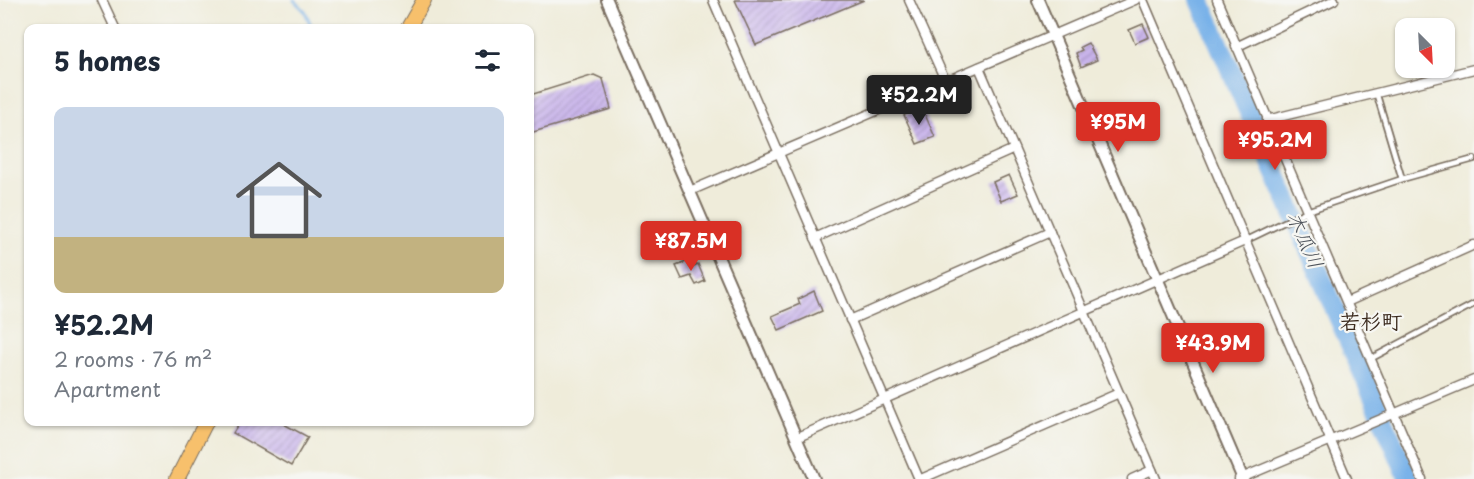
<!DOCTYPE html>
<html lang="en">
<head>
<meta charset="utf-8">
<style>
  body { margin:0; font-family:"Playpen Sans","Klee One",sans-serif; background:#f6f6f7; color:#1f2937; height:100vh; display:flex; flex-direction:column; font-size:22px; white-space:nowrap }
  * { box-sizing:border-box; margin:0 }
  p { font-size:20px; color:#747a83 }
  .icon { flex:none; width:33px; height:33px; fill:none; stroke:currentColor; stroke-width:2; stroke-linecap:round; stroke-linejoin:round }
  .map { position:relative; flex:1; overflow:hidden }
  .sheet { position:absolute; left:24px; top:24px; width:510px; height:402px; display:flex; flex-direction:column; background:#fff; border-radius:12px; box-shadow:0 2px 4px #0004 }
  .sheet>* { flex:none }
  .needle { width:39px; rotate:156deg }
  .controls { position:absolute; left:1395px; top:18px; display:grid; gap:12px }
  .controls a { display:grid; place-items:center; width:60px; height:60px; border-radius:12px; background:#fff; box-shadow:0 2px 4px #0004; font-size:30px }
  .price { position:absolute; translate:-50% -51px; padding:0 14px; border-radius:6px; background:#d93025; color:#fff; font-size:20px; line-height:39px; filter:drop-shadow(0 2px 3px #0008) }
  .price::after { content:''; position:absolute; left:50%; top:36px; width:18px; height:14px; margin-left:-9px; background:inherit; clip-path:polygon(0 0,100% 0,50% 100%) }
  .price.active { background:#222; color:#fff }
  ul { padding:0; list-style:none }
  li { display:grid; align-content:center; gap:12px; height:318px; padding:0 30px }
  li+li { border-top:2px solid #e0e1e3 }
  li span { display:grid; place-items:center; height:186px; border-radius:12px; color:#555 }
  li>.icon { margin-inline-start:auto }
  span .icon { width:108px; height:108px; fill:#fffc; stroke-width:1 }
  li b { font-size:26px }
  h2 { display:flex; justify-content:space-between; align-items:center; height:72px; padding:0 30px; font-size:26px }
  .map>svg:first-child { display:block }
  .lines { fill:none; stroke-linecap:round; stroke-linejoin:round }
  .stream { stroke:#79b2e9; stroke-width:3 }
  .river { stroke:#79b2e9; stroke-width:20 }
  .building { fill:url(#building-hatch) }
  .service-casing { stroke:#7a6e60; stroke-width:8 }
  .minor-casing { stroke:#7a6e60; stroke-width:11 }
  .tertiary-casing { stroke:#7a6e60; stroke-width:14 }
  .trunk-casing { stroke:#7a6e60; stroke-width:16 }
  .service { stroke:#fff; stroke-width:4.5 }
  .minor { stroke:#fff; stroke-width:8 }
  .tertiary { stroke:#fff; stroke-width:10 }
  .trunk { stroke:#f7c06c; stroke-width:14 }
  .labels { text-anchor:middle; stroke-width:4.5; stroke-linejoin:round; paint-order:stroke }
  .water-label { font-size:20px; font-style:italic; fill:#4e535b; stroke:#f6f6f2 }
  .quarter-label { font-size:21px; font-weight:bold; fill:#3b2a1e; stroke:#f6f6f2 }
</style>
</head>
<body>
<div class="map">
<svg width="1474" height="479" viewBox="0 0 1474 479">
  <defs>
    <pattern id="building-hatch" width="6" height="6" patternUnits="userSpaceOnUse" patternTransform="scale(1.5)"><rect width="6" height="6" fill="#c9b4ec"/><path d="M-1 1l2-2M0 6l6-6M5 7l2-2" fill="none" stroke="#a493bf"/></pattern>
  </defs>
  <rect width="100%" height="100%" fill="#f6f6f2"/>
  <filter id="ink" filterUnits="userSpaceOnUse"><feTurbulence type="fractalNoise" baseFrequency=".0167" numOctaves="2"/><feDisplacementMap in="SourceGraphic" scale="12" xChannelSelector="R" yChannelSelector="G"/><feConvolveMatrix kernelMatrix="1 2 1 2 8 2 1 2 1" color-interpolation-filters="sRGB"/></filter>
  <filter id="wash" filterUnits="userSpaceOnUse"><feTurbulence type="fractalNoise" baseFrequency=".008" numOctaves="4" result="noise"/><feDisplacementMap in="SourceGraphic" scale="24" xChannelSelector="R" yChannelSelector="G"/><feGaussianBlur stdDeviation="1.35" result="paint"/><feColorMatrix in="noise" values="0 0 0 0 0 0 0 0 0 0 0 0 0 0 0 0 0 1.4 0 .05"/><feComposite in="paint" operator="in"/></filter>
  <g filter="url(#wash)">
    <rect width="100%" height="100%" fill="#efecda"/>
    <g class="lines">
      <!-- stream -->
      <path class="stream" d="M294,0L305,11L312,28"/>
      <!-- river -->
      <path class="river" d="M1200,0L1409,479"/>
    </g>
    <g id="blocks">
      <!-- building -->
      <g class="building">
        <path d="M735,0H864L756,45Z"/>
        <path d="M1143,24L1149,37L1135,43L1129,30Z"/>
        <path d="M1088,43L1097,60L1081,67L1076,53L1082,50L1080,47Z"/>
        <path d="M594,75L603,79L611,109L530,133V95Z"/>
        <path d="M922,108L935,137L917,144L904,115Z"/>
        <path d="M1009,175L1018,194L1001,201L993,182Z"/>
        <path d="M691,260L694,266L698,264L705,281L696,285L691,276L682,279L676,266Z"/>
        <path d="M814,291L822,311L779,330L772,316L800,304L798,299Z"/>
        <path d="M240,422H280L308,437L291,466L233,433Z"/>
      </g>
    </g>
  </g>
  <g filter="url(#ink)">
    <use href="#blocks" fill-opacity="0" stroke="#7a6e60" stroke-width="1.5"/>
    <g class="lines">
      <!-- service casing -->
      <g class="service-casing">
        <g id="service">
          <path d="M1376,92L1402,179"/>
          <path d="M1247,240L1307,211L1402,179L1474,159"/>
          <path d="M1372,358L1474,304"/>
        </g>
      </g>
      <!-- minor casing -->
      <g class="minor-casing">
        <g id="minor">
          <path d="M102,0L115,28"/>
          <path d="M713,0L919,479"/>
          <path d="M909,0L946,82"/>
          <path d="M1143,0L1347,479"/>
          <path d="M1217,0L1422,479"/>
          <path d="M1236,47L1334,0"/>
          <path d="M979,67L1156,479"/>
          <path d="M1267,120L1474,69"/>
          <path d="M690,191L1135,0"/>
          <path d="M815,238L1014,149"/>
          <path d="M1347,302L1474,245"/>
          <path d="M850,320L1050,232"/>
          <path d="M796,438L1247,240"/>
          <path d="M921,479L1119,393"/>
          <path d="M1132,479L1152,470"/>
          <path d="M1239,479L1474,380"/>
        </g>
      </g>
      <!-- tertiary casing -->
      <g class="tertiary-casing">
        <g id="tertiary">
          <path d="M607,0L814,479"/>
          <path d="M1038,0L1243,479"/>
        </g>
      </g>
      <!-- trunk casing -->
      <g class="trunk-casing">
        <g id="trunk">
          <path d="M408,28L424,0"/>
          <path d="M177,479L206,422"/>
        </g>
      </g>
      <!-- service -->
      <use href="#service" class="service"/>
      <!-- minor -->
      <use href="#minor" class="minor"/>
      <!-- tertiary -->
      <use href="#tertiary" class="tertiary"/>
      <!-- trunk -->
      <use href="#trunk" class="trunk"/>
    </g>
  </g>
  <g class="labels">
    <!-- water labels -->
    <g class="water-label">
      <text transform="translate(1305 240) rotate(66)" y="7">木瓜川</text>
    </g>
    <!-- quarter labels -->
    <g class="quarter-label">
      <text x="1371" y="329">若杉町</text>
    </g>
  </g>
</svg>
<div class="controls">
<a><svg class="needle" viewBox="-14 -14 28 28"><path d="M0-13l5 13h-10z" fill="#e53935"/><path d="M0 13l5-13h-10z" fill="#747a83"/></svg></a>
</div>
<b class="price active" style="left:919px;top:126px">¥52.2M</b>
<b class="price" style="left:1118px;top:153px">¥95M</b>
<b class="price" style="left:1275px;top:171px">¥95.2M</b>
<b class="price" style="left:691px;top:272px">¥87.5M</b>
<b class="price" style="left:1213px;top:374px">¥43.9M</b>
<section class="sheet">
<h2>5 homes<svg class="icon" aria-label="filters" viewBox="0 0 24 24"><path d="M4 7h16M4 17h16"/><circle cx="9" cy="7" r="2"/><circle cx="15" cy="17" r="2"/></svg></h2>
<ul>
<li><span style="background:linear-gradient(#c9d6e8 70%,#c2b280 0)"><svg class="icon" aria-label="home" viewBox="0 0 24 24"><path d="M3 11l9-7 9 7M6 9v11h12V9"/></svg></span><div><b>¥52.2M</b><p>2 rooms · 76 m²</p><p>Apartment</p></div></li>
</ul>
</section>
</div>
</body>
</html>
